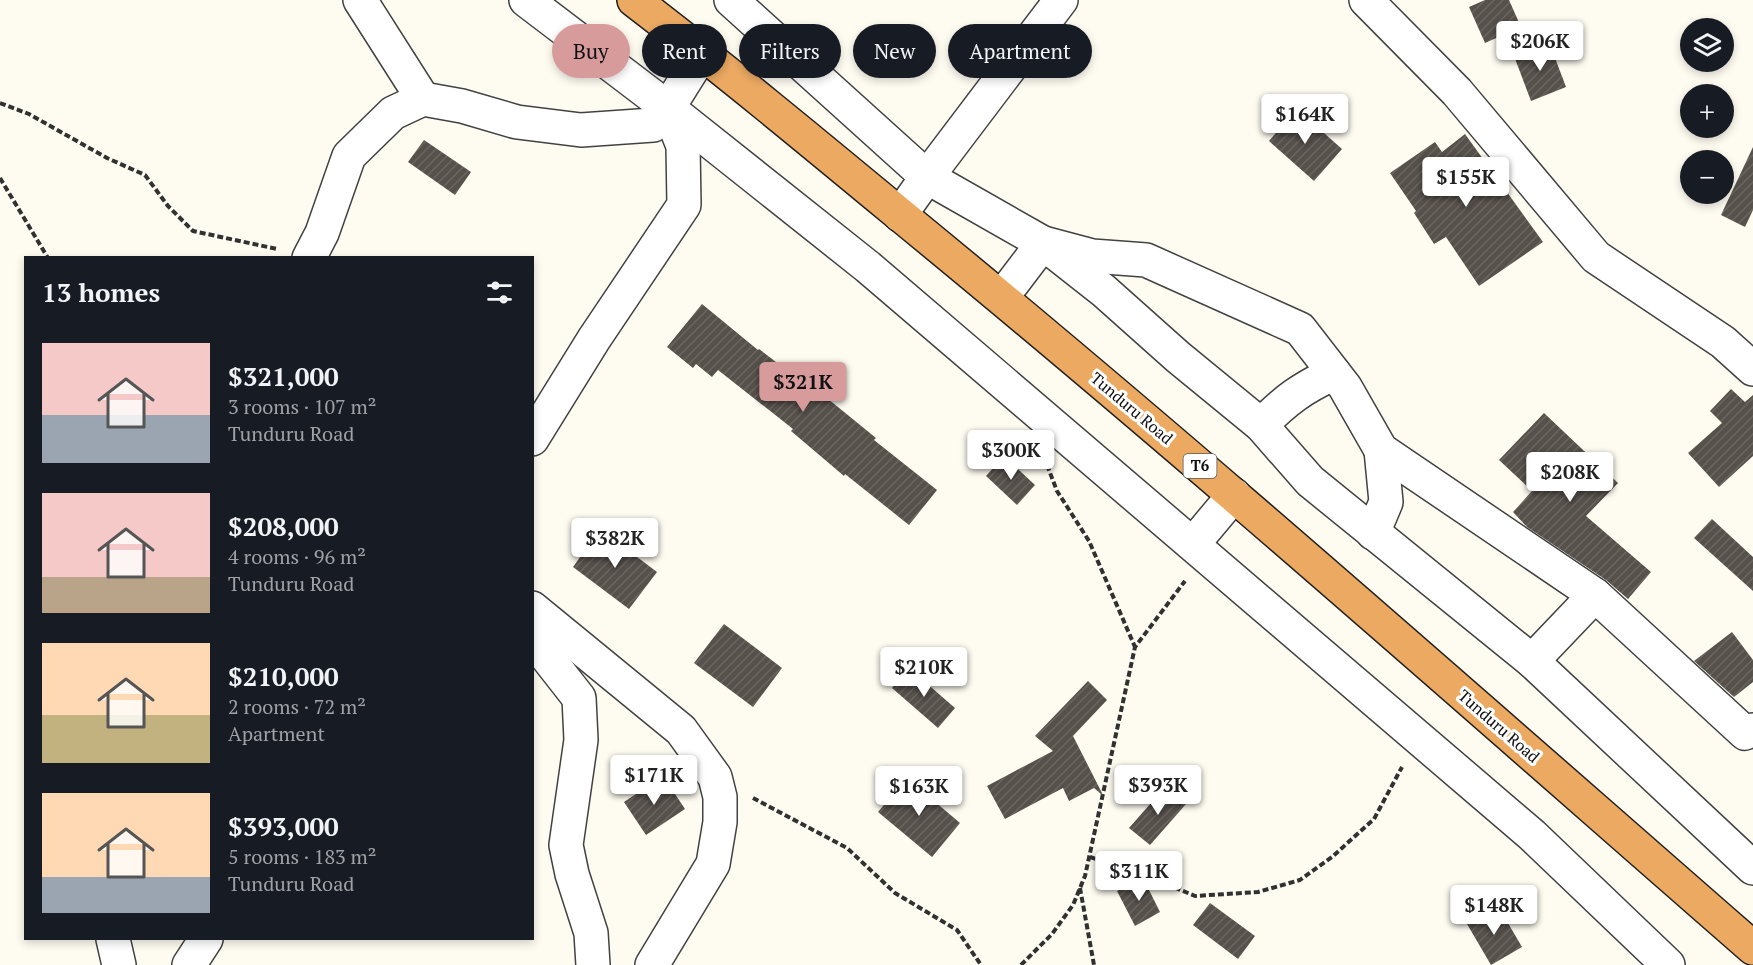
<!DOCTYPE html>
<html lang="en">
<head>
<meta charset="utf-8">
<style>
  body { margin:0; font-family:"PT Serif",serif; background:#242831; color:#f1f3f6; height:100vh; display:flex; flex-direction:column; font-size:22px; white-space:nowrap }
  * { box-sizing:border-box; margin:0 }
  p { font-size:20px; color:#9ea1a6 }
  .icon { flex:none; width:33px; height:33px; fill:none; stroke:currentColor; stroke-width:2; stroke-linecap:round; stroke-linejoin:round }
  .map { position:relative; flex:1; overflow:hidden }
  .sheet { position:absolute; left:24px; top:256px; width:510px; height:684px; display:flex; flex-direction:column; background:#171b24; border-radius:0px; box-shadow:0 3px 9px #0003 }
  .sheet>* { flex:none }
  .banner { position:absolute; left:552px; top:24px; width:570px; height:54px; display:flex; gap:12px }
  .tools { position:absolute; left:1680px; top:18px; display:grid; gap:12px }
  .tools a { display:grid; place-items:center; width:54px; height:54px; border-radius:50%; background:#171b24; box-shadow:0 3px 9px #0003; font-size:30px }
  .price { position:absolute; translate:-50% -51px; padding:0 14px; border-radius:6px; background:#fff; color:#222; font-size:20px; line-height:39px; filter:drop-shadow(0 2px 3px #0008) }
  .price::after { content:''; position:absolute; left:50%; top:36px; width:18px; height:14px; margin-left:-9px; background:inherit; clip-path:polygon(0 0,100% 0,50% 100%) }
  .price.on { background:#d79b9c; color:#111 }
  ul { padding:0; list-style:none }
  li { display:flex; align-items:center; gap:18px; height:150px; padding:0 18px }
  li span { display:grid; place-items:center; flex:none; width:168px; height:120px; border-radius:0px; color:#555 }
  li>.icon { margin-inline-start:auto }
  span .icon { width:72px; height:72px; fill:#fffc; stroke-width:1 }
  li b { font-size:26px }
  h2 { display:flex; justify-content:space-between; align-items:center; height:72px; padding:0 18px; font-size:26px }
  .pill { padding:0 21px; border-radius:27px; background:#171b24; box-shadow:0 3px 9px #0003; font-size:21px; line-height:54px }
  .pill.on { background:#d79b9c; color:#111 }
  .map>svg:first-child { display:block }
  .building { fill:url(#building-hatch) }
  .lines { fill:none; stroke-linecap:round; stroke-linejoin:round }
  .minor-casing { stroke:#424242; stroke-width:36 }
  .highway-casing { stroke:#202020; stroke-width:36 }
  .path { stroke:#313131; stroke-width:4; stroke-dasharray:6 3; stroke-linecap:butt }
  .minor { stroke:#fff; stroke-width:33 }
  .highway { stroke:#eba962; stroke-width:33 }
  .labels { text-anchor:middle; stroke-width:6; stroke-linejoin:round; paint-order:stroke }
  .shield { fill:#fff; stroke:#575757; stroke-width:1.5 }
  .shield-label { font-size:15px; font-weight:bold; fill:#0f0f0f }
  .street-label { font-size:16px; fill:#0f0f0f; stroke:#fff }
</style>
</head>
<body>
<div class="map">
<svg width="1753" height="965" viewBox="0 0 1753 965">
  <defs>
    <pattern id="building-hatch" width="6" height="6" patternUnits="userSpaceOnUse" patternTransform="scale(1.5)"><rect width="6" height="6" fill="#57514c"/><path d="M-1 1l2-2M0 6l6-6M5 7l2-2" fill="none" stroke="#6a6561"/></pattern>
  </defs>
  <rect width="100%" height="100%" fill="#fefcf1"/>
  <!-- building -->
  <g class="building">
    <path d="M1485,0H1509L1521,27L1485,43L1469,7Z"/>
    <path d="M1549,42L1566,87L1531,101L1514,56Z"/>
    <path d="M1297,109L1342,149L1314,181L1269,141Z"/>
    <path d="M1465,134L1543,242L1479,286L1446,237L1434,244L1414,213L1416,211L1390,173L1435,142L1442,152Z"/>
    <path d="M424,140L471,172L455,195L408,162Z"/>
    <path d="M1753,147V210L1745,227L1721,215Z"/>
    <path d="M702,304L758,350L759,349L820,396L822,394L876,438L874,440L937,490L909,525L845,474L844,476L791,431L793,429L718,370L712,377L696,364L693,368L667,347Z"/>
    <path d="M1731,389L1745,402L1753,395V456L1719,487L1688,453L1722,423L1710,411Z"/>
    <path d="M1544,413L1618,483L1586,516L1651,572L1628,599L1606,580L1527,527L1513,512L1532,491L1499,460Z"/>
    <path d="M1004,456L1035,485L1017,505L986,476Z"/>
    <path d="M1712,519L1753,557V591L1694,538Z"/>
    <path d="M600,529L657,572L629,609L573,567Z"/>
    <path d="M724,624L782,668L753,707L694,663Z"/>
    <path d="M1732,632L1753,660V682L1734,697L1694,661Z"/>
    <path d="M909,668L955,708L938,728L892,688Z"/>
    <path d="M1088,681L1107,700L1073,736L1102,793L1101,794L1094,788L1069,801L1063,788L1005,819L987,786L1053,751L1035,736Z"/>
    <path d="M663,776L685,809L646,835L624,802Z"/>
    <path d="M907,778L960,823L932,857L878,812Z"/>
    <path d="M1166,786L1186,804L1150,845L1129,828Z"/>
    <path d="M1143,878L1160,912L1135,926L1117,891Z"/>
    <path d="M1210,903L1255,936L1238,959L1193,925Z"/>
    <path d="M1498,906L1522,947L1491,965L1467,924Z"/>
  </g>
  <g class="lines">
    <!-- minor casing -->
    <g class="minor-casing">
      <g id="minor">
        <path d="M360,0L423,99"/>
        <path d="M526,0L668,108L868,267L1532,835L1668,965"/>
        <path d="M731,0L927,177L1043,243L1104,291L1178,357L1261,425L1310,481L1532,661L1753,868"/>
        <path d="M1366,0L1457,92L1596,257L1723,342L1753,369"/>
        <path d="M900,215L927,177L1061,0"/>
        <path d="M309,258L322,233L349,156L393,113L423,99L462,106L517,122L581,130L653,125L668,108L703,52"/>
        <path d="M1002,297L1043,243L1092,256L1146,260L1300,329L1345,387L1381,450L1595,595L1745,733L1753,730"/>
        <path d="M1261,425C1287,399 1301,389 1334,373"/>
        <path d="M532,439L594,339L684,205L683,146L668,108"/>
        <path d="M1373,533L1386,502L1381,450"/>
        <path d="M1193,544L1234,495"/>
        <path d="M532,608L681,730L715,777L720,797V822L713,864L652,965"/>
        <path d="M532,638L579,698L581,740L566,845L572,874L591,933L593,965"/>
        <path d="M1532,661L1595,595"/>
        <path d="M113,939L119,965"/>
        <path d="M189,965L206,939"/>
      </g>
    </g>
    <!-- highway casing -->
    <g class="highway-casing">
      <path id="highway" d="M634,0C724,69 811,141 898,213C1189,451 1470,701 1753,948"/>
    </g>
    <!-- path -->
    <g class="path">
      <path d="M0,103L29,114L107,158L145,175L168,206L193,231L277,249"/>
      <path d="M0,178L48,258"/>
      <path d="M1047,465L1057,491L1089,541L1135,647"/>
      <path d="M753,798L847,848L895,893L957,930L981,965"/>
      <path d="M1090,857L1152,878L1195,896L1258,892L1300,880L1332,857L1374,819L1402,767"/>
      <path d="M1080,888L1094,965"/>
      <path d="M1021,965L1052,934L1073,905L1085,876L1135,647L1185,581"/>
    </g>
    <!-- minor -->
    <use href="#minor" class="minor"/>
    <!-- highway -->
    <use href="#highway" class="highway"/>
  </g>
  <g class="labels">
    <!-- shield labels -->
    <rect class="shield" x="1183.5" y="454" width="33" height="24" rx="4.5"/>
    <g class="shield-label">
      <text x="1200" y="471">T6</text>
    </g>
    <!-- street labels -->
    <g class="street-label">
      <text transform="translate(1132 408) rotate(40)" y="6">Tunduru Road</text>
      <text transform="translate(1499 726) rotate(41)" y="6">Tunduru Road</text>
    </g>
  </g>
</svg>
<div class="tools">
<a><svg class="icon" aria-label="layers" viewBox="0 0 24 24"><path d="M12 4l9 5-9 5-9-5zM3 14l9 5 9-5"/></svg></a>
<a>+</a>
<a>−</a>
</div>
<b class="price" style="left:1540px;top:72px">$206K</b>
<b class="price" style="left:1305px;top:145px">$164K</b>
<b class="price" style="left:1466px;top:208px">$155K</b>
<b class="price on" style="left:803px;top:413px">$321K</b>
<b class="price" style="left:1011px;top:481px">$300K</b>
<b class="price" style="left:1570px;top:503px">$208K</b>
<b class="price" style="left:615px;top:569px">$382K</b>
<b class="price" style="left:924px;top:698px">$210K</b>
<b class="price" style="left:654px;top:806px">$171K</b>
<b class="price" style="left:1158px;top:816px">$393K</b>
<b class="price" style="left:919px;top:817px">$163K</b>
<b class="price" style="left:1139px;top:902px">$311K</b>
<b class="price" style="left:1494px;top:936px">$148K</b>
<div class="banner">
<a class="pill on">Buy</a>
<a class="pill">Rent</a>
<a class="pill">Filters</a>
<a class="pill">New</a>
<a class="pill">Apartment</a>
</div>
<section class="sheet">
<h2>13 homes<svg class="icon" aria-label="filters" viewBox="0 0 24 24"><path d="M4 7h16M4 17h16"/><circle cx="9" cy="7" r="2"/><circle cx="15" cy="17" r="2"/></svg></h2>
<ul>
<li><span style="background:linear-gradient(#f6c9c9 60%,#9aa5b1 0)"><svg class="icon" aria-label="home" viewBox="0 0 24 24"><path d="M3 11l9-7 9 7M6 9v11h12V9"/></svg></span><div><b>$321,000</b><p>3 rooms · 107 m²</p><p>Tunduru Road</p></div></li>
<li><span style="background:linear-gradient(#f6c9c9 70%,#b9a48a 0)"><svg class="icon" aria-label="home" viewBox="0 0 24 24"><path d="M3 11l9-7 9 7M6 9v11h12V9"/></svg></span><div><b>$208,000</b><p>4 rooms · 96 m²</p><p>Tunduru Road</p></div></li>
<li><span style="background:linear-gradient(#ffd9b3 60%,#c2b280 0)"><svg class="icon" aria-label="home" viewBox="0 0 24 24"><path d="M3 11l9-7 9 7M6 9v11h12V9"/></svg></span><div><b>$210,000</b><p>2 rooms · 72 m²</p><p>Apartment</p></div></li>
<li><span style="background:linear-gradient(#ffd9b3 70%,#9aa5b1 0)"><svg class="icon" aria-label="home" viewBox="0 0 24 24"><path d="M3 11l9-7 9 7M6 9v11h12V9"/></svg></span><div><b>$393,000</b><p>5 rooms · 183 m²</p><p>Tunduru Road</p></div></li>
</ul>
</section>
</div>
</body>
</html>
